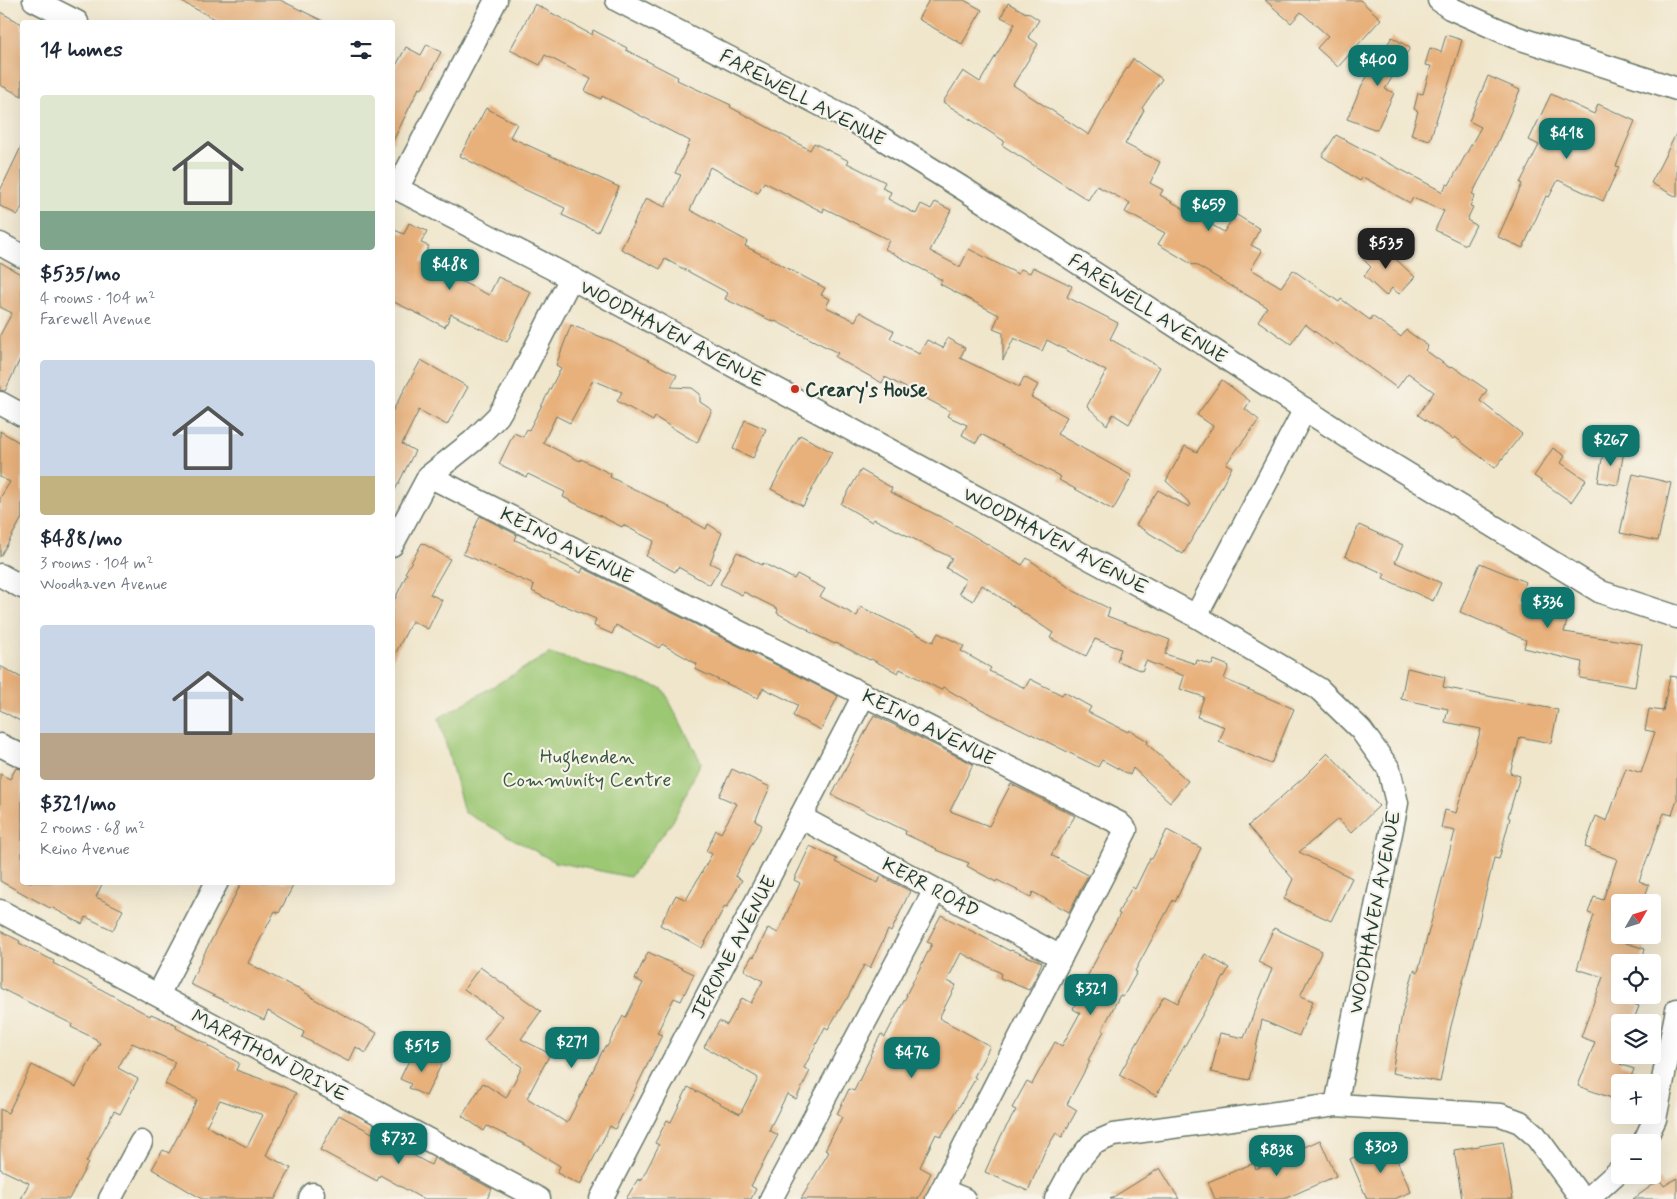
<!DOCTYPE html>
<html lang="en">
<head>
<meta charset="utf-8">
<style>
  body { margin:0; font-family:Mynerve,sans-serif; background:#f2f2f3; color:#1f2937; height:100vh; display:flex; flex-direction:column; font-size:19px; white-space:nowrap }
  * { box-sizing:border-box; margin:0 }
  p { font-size:16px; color:#747a83 }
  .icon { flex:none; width:28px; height:28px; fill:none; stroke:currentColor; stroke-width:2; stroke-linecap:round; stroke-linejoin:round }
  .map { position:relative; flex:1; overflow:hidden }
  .panel { position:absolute; left:20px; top:20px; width:375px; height:865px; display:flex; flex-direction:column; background:#fff; border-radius:5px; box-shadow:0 5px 20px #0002 }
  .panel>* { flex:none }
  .needle { width:32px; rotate:51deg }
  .controls { position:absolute; left:1611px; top:894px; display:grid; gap:10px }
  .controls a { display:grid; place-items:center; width:50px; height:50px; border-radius:5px; background:#fff; box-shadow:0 5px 20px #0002; font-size:25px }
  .price { position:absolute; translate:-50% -42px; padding:0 11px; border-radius:10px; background:#0f766e; color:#fff; font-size:16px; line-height:32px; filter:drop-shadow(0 1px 2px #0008) }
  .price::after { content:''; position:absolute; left:50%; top:30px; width:15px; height:11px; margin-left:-8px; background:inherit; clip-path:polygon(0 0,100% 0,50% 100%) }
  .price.on { background:#222; color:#fff }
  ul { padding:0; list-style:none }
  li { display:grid; align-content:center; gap:10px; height:265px; padding:0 20px }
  li span { display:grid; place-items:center; height:155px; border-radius:5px; color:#555 }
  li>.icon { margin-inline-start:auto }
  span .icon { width:90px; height:90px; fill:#fffc; stroke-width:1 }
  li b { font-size:21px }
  h2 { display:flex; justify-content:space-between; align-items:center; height:60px; padding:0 20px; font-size:21px }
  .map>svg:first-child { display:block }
  .green { fill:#9cc773; stroke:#5e8254 }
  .building { fill:#e8b17b; fill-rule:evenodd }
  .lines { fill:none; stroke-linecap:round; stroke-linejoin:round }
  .minor-casing { stroke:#687869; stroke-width:25 }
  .minor { stroke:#fff; stroke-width:22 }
  .poi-dot { fill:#c8321e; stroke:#f7f3e8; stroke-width:2 }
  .labels { text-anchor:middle; stroke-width:4.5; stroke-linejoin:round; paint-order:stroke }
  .street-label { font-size:20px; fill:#1f3d34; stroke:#f7f3e8 }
  .poi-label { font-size:20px; font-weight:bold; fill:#1f3d34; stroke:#f7f3e8; text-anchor:start }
  .park-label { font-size:20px; fill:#385941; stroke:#f7f3e8 }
</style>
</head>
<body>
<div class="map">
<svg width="1677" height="1199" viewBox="0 0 1677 1199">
  <rect width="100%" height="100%" fill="#f7f3e8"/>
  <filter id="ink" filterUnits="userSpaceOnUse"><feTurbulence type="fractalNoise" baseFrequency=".02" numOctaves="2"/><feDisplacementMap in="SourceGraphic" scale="10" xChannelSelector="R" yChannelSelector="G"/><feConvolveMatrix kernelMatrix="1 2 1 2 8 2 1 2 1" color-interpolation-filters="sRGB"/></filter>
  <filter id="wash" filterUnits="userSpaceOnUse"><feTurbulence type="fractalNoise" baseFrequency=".0096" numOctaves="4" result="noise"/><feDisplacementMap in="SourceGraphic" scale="20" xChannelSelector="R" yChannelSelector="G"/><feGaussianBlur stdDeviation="1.12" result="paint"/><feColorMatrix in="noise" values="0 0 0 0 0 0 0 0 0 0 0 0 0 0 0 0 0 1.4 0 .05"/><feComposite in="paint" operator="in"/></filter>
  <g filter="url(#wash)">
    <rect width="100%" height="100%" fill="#f0e6cc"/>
    <!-- green -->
    <path class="green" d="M550,653L663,689L701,762L673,821L630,877L555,862L464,812L439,718Z"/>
    <g id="blocks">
      <!-- building -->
      <g class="building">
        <path d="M178,0H280L325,22H221Z"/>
        <path d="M929,0H964L982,10L962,44L918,19Z"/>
        <path d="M1265,0H1360L1381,19L1338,67L1317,48L1328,36L1301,12L1291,23Z"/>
        <path d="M1008,3L1026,13L1027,12L1039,20L1028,37L1038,44L1013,85L1089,135L1121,77L1133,59L1162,79L1142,108L1144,110L1125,144L1160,162L1150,183L1163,190L1160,195L1224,232L1235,214L1260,229L1251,245L1262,251L1251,269L1281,287L1293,270L1339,302L1341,299L1370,320L1372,316L1401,337L1406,330L1428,346L1425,350L1450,368L1452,366L1487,390L1480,401L1522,434L1495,468L1455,437L1453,439L1418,415L1434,392L1408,373L1397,388L1335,343L1333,345L1305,324L1291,344L1258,321L1267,307L1194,264L1193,265L1158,244L1165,233L1125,212L1130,203L1097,186L1088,200L1002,145L1004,141L943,102L963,71L980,82L1015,24L1001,17Z"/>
        <path d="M535,4L592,35L593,30L627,48L626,50L678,77L677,80L731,105L730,107L810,150L814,143L849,161L847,163L885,182L882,188L891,192L888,199L916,214L921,204L931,209L935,202L951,210L930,251L960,267L969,249L1018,274L1021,269L1030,273L1033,267L1072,286L1067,297L1118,323L1110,339L1160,367L1129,424L1113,414L1107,425L1087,406L1106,371L1047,340L1042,351L1014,338L1003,360V333L993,329L999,315L940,284L942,280L885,249L889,240L824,208L823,212L764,182L758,193L710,167L690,210L747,241L745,246L825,288L821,295L830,299L826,307L855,321L860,312L894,331L890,338L919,354L927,340L943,348L948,338L965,348L960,358L1019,387L1024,377L1038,385L1031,397L1067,417L1057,434L1132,476L1113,510L1059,480L1061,477L981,434L976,443L962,435L967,425L947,416L950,411L885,377L882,383L835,357L838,353L775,321L774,322L725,299L728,293L665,259L660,269L621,249L646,198L665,207L681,175L675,173L690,141L602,96L601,99L585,91L591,79L545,55L540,65L510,50Z"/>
        <path d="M0,12L22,24V96L0,85Z"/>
        <path d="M1446,35L1462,40L1446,93L1445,92L1430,140L1411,135L1418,111L1414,109L1418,93L1423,94L1431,66L1425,65L1430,48L1441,52Z"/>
        <path d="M1392,37L1410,48L1385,89L1394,93L1377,130L1347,119L1362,85Z"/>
        <path d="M427,44L441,52L422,89L419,88L392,143V73L406,47L421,55Z"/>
        <path d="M1488,76L1520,90L1489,162L1472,194L1475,195L1470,206L1473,207L1467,220L1476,225L1466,245L1435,230L1444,211L1413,198L1410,203L1363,177L1360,181L1322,156L1336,135L1443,192L1446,184L1449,185L1481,127L1469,121Z"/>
        <path d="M1551,94L1594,114L1598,104L1635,121L1616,166L1619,167L1603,201L1558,180L1549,197L1546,196L1523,248L1498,237L1522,184L1520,183L1539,145L1529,140Z"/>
        <path d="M486,108L517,124L510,137L619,187L598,232L562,215L565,208L519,187L460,156Z"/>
        <path d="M1677,132V197L1651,183Z"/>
        <path d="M22,145V207L18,215L0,206V191Z"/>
        <path d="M409,223L427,231L421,243L429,246L421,262L489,295L498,277L531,292L507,342L451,314L445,327L392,301V229L404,234Z"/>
        <path d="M1376,241L1415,277L1399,294L1392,288L1386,296L1364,276L1371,267L1361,257Z"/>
        <path d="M0,262L22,275V355L5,391L0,390V335L12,313L0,307Z"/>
        <path d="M571,325L614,342L677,375L671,387L692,388L700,394V402L712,410L697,443L655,417L653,421L617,401L622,392L593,380L570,423L556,416L543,443L580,461L581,459L611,474L610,477L670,507L669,508L706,529L708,524L722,533L710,563L720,568L710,585L678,567L675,572L646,556L654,541L623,525L622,527L563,497L565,492L528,474L526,477L499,464L514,433L523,437L527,429L529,430L561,368L556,365Z"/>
        <path d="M421,360L468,387L447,425L419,410L402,444L415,451L392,496V412Z"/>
        <path d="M1222,380L1250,401L1245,409L1259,420L1226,464L1232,467L1208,512L1183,554L1136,525L1158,490L1189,507L1191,504L1166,481L1185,446L1197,452L1213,426L1197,415Z"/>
        <path d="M745,420L766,429L753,458L733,449Z"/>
        <path d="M0,431L22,444V518L0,557V498L10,482L0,477Z"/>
        <path d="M800,435L832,452L803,506L771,489Z"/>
        <path d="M1553,448L1565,456L1561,463L1586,480L1571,502L1534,476Z"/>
        <path d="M1604,448L1624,451L1618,485L1598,482Z"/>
        <path d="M861,470L892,488L890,492L947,520L1022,565L1027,558L1074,591L1110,609L1107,616L1170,640L1165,654L1196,664L1197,660L1212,665L1214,660L1229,666L1224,679L1294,709L1271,764L1219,742L1225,727L1197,717L1204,697L1180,689L1184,676L1146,661L1142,671L1117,661L1121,649L1095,639L1086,656L1050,638L1053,633L982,585L973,601L959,593L966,580L946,568L952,558L874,519L872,522L841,504Z"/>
        <path d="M1633,474L1671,483L1658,541L1620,533Z"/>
        <path d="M480,516L517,535L515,540L551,556L550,558L581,573L583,568L838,696L821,730L793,716L798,705L763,688L758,698L695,669L697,664L662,644L659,648L616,625L612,634L594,626L596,619L561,604V606L532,591L534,585L463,554Z"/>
        <path d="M1359,525L1403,545L1395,562L1441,583L1433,601L1383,578L1385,574L1345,556Z"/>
        <path d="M422,543L450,559L430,594L442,600L428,629L412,621L392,660V605L407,574L405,573Z"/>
        <path d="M737,552L762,565L763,563L794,579L797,574L825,589L820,597L857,616L861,607L933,642L938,633L964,646L961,651L991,668L989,671L1025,688L1030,679L1062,695L1064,692L1091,707L1088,712L1128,732L1129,730L1148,741L1147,744L1188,781L1170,802L1133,768L1130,775L1102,760L1098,767L981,709L943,687L941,690L900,669L898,673L871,659L870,660L836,643L835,644L808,631L809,630L777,613L778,609L744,592L742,595L720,584Z"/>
        <path d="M1480,563L1526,582L1519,601L1569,613L1564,632L1642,644L1635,687L1580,678L1582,662L1524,648L1526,640L1460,612Z"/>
        <path d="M0,666L22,678V722L0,710Z"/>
        <path d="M1407,668L1445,677L1443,687L1558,710L1551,743L1520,737L1510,773L1520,776L1508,817L1510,818L1499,859L1494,858L1476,933L1451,1026L1440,1082L1392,1073L1402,1014L1414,970L1418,972L1455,831L1441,828L1445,810L1456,813L1481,729L1445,722L1448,709L1401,699Z"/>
        <path d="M1670,676L1677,677V800L1672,815L1664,813L1639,881L1649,885L1643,902H1620V941L1645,949L1641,962H1620V999L1639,1006L1633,1022H1620V1064L1634,1069L1629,1082H1620V1101L1578,1086L1595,1042L1581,1037L1603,977L1577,969L1594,915L1588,913L1594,897L1603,900L1617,859L1585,847L1596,816L1607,821L1626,768L1641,773L1655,732L1645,730L1649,709L1663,711Z"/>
        <path d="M874,715L973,764L950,811L989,826L1011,784L1075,816L1051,855L1088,875L1069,912L1033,892L1031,897L997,880L996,882L967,866L969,863L936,850L937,849L905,834L906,831L832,795Z"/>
        <path d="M1328,753L1379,806L1351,833L1338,819L1299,852L1352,878L1331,921L1284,899L1293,879L1248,826L1303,778Z"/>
        <path d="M16,768L22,769V882H103L96,897L123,910L113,930L86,917L82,924L51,907L50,908L0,881V774L10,779Z"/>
        <path d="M732,769L770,787L755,821L762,825L735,876L742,880L727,907L725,906L702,948L660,925L676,895L686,900L712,854L706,851L716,830L721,833L737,804L719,796Z"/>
        <path d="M1167,830L1201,848L1175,902L1173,900L1135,971L1137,972L1123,997L1120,995L1102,1030L1104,1031L1088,1060L1090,1061L1067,1104L1077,1110L1062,1137L1056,1133L1044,1153L1028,1191L985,1172L1001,1136L1016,1110L1012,1108L1027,1081L1032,1084L1055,1042L1062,1046L1080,1013L1073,1009L1089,978L1087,977L1120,914L1118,913L1132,887L1135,889L1150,858L1152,859Z"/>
        <path d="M810,846L837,859L835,862L878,883L881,876L910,891L891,932L888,930L870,968L864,965L847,999H846L828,1029L825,1027L804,1068L810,1071L796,1099L787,1094L769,1130L778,1135L751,1186L756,1189L751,1199H626L638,1179L641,1181L659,1145L655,1143L667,1120L671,1122L688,1087L740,1114L758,1079L757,1077L704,1047L719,1021L727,1025L742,998L751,1003L763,981L744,970L752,956L754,957L768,928L778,933L800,883L794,880Z"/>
        <path d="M242,882H295L279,913L275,911L248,963L296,988L297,987L316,1000L377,1033L366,1053L356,1047L349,1062L302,1037L304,1032L268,1011L264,1020L190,984L203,956Z"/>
        <path d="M941,915L1010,951L1011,950L1042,962L1036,977L1029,990L1000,978L1001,973L961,953L947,981L956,985L939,1018L990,1046L974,1077L976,1078L941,1137L936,1134L920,1167L931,1173L918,1199H801L829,1152L825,1150L842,1117L837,1114L849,1089L854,1091L871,1056L870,1055L881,1034L885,1037L907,995H906L932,944L927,942Z"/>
        <path d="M1274,928L1322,951L1300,996L1313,1001L1299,1036L1262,1020L1249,1080L1211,1072L1220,1033L1244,1038L1272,969L1258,962Z"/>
        <path d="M0,931L20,941L19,943L54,961L53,963L150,1016L151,1014L177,1025L176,1028L209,1045L208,1046L239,1063L236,1070L281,1086L296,1093L266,1155L291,1168L275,1199H202L152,1169L163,1150L169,1153L197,1100L165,1084L175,1062L132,1043L118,1068L138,1079L120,1114L114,1111L86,1162L88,1163L69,1199H21L29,1183L0,1169V1109L8,1113L32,1065L76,1087L100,1043L96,1040V1039L71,1027L72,1024L0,988ZM220,1100L263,1115L247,1147L206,1126Z"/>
        <path d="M648,952L694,974L681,1001L674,998L657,1033L662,1035L632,1096L615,1129L610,1126L580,1185L557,1173L560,1166L522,1143L487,1126L484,1131L462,1116L483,1083L506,1098L522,1067L484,1040L502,1016L464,989L480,967L541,1011L521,1039L550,1054L527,1098L567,1123L605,1046L607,1047L623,1016L626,1017L643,983L635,979Z"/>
        <path d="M1205,954L1229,968L1156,1096L1119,1075L1164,996L1178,1003Z"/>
        <path d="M426,1052L443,1061L426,1096L409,1088L411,1084L400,1079L410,1058L421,1063Z"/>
        <path d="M339,1115L431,1165L434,1158L492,1189L487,1199H423L380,1175L377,1181L320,1150Z"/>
        <path d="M1320,1140L1336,1176L1284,1199H1215L1208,1182L1254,1163L1256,1169Z"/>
        <path d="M1389,1142L1411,1192L1394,1199H1367L1350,1159Z"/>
        <path d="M1503,1142L1513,1199H1462L1454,1150Z"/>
        <path d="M1160,1168L1179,1199H1110Z"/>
        <path d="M1677,1178V1199H1633L1660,1180L1664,1186Z"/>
      </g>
    </g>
  </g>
  <g filter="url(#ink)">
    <use href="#blocks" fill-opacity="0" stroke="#687869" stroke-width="1"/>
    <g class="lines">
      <!-- minor casing -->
      <g class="minor-casing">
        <g id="minor">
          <path d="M34,0L77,22"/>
          <path d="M617,0L862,126L967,191L1360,445L1601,592L1677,617"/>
          <path d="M1439,0L1450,8L1515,37L1677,89"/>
          <path d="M392,186L571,278L1196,616L1319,689L1361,730L1389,769L1397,803L1336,1105"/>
          <path d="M397,189L496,0"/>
          <path d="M0,244L22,256"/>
          <path d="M0,403L22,415"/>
          <path d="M429,476L1119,823L1126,830L937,1199"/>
          <path d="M392,545L429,476L473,441L498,416L518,382L571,278"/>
          <path d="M0,575L22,587"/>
          <path d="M1196,616L1305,409"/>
          <path d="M0,745L22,756"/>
          <path d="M800,817L1061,957"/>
          <path d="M0,911L539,1199"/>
          <path d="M158,995L217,882"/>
          <path d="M1644,1142L1655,1119L1677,1010"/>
          <path d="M942,1190L964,1199"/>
          <path d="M110,1199L141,1142"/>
          <path d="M310,1199L313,1194"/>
          <path d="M601,1199L864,695"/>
          <path d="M771,1199L935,890"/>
          <path d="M1056,1199L1074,1166L1092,1144L1113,1135L1336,1105L1501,1115L1520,1122L1535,1135L1582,1199"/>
          <path d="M1588,1199L1620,1170"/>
        </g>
      </g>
      <!-- minor -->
      <use href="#minor" class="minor"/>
    </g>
  </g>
  <!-- markers -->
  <circle class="poi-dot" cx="795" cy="389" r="5"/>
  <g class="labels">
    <!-- street labels -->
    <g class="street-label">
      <text transform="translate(803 97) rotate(28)" y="7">FAREWELL AVENUE</text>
      <text transform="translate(1148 308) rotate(33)" y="7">FAREWELL AVENUE</text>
      <text transform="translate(673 333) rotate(28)" y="7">WOODHAVEN AVENUE</text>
      <text transform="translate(1056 540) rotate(28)" y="7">WOODHAVEN AVENUE</text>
      <text transform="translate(567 545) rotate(27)" y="7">KEINO AVENUE</text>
      <text transform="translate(929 727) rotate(27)" y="7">KEINO AVENUE</text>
      <text transform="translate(931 887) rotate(28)" y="7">KERR ROAD</text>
      <text transform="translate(1374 912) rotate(-79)" y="7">WOODHAVEN AVENUE</text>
      <text transform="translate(733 947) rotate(-62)" y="7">JEROME AVENUE</text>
      <text transform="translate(270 1055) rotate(28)" y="7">MARATHON DRIVE</text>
    </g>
    <!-- poi labels -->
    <g class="poi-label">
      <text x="805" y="396">Creary's House</text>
    </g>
    <!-- park labels -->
    <g class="park-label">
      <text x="587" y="763">Hughenden<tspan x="587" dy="23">Community Centre</tspan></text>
    </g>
  </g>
</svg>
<div class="controls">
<a><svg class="needle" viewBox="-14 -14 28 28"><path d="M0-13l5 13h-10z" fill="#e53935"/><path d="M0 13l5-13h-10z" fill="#747a83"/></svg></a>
<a><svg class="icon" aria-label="locate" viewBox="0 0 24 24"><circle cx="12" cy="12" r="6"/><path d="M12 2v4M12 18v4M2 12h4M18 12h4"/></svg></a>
<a><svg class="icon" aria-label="layers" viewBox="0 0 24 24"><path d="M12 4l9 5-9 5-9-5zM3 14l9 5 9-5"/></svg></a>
<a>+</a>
<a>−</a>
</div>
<b class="price" style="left:1378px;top:87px">$400</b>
<b class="price" style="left:1567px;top:160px">$418</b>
<b class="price" style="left:1209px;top:232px">$659</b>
<b class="price on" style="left:1386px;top:270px">$535</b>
<b class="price" style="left:450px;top:291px">$488</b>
<b class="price" style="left:1611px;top:467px">$267</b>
<b class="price" style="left:1548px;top:629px">$336</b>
<b class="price" style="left:1091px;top:1016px">$321</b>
<b class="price" style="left:572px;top:1069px">$271</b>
<b class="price" style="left:422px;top:1073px">$515</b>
<b class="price" style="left:912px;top:1079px">$476</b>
<b class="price" style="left:399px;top:1165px">$732</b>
<b class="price" style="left:1381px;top:1174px">$303</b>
<b class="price" style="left:1277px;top:1177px">$838</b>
<section class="panel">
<h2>14 homes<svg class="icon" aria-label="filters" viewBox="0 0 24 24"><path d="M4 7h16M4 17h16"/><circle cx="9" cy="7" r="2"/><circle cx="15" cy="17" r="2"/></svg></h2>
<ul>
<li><span style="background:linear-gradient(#dfe7d0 75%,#7fa58c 0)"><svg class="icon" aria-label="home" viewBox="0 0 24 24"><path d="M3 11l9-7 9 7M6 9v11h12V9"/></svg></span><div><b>$535/mo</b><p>4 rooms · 104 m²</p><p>Farewell Avenue</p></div></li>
<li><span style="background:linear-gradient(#c9d6e8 75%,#c2b280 0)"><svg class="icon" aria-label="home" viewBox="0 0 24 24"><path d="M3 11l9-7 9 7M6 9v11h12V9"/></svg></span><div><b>$488/mo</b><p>3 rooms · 104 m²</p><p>Woodhaven Avenue</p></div></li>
<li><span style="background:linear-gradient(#c9d6e8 70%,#b9a48a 0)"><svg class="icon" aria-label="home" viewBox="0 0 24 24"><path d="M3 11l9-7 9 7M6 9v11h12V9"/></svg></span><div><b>$321/mo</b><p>2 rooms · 68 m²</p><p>Keino Avenue</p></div></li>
</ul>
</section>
</div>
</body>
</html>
